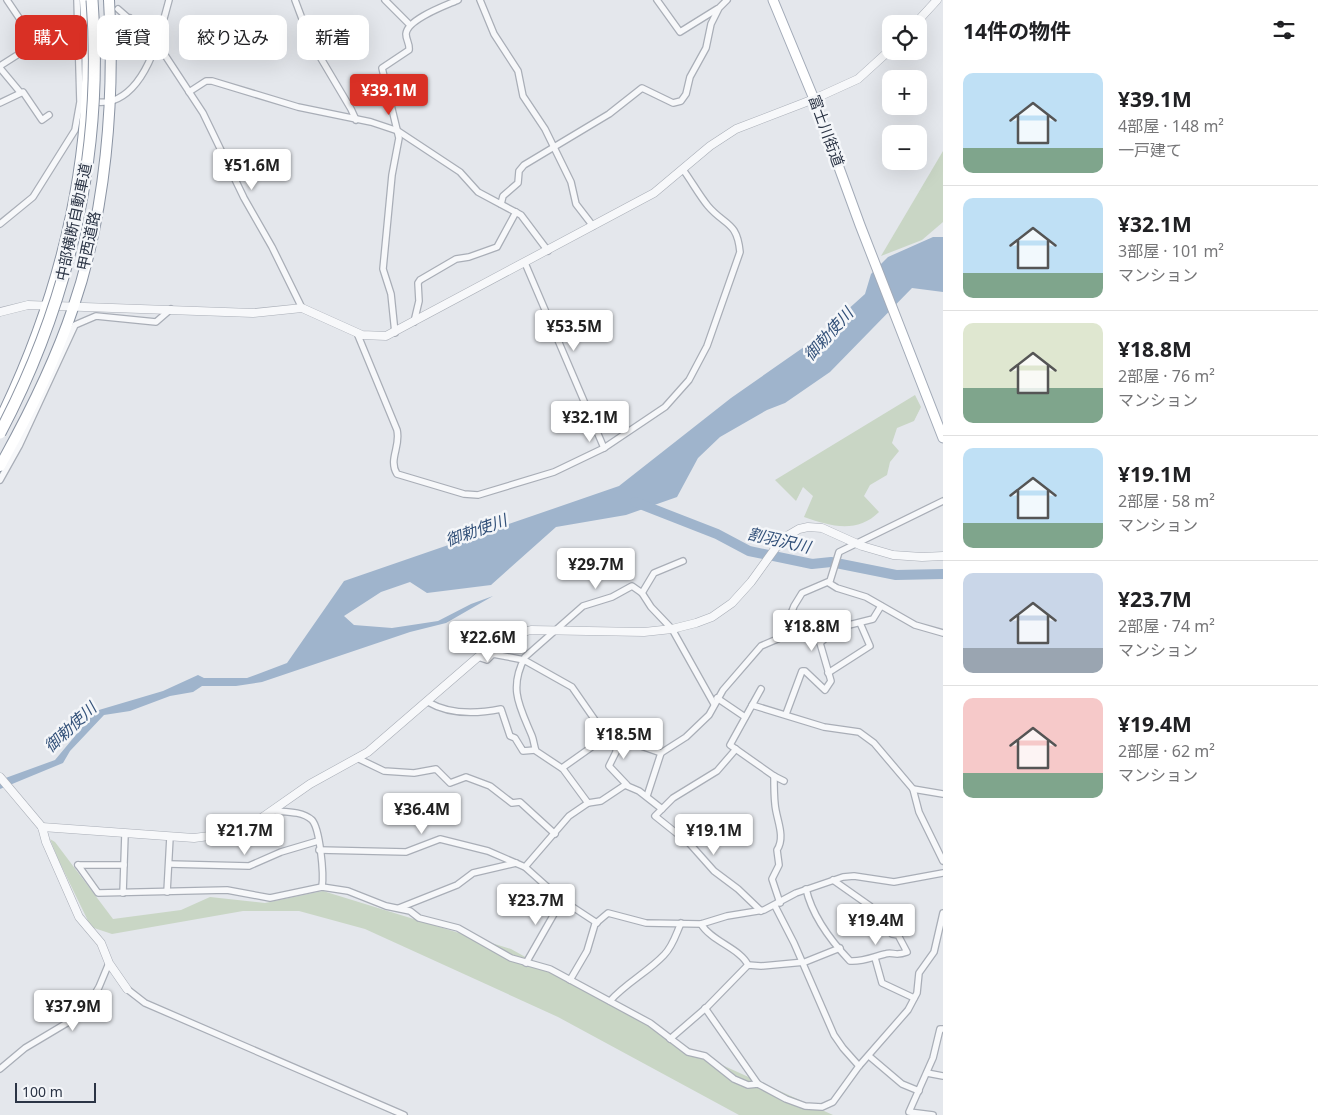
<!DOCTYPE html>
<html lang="ja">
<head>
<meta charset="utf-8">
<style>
  body { margin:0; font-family:"Noto Sans","Noto Sans JP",sans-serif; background:#f6f6f6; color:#202124; height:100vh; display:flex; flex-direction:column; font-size:19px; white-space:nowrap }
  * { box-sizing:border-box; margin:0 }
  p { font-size:16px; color:#757577 }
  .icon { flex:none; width:28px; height:28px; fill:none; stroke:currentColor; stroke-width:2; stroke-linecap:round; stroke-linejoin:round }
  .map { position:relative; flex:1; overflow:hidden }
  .drawer { display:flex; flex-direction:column; background:#fff; width:375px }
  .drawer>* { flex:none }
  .guide { position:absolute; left:15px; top:15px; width:475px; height:45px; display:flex; gap:10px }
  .tools { position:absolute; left:882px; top:15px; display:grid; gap:10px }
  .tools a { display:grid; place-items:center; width:45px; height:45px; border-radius:10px; background:#fff; box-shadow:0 5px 20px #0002; font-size:25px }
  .scale { position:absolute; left:15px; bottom:12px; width:81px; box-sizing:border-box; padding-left:5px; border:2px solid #2b3445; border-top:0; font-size:14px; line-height:18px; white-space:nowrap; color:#2b3445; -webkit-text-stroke:4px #f4f6f9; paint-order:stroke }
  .price { position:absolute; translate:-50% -42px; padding:0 11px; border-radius:5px; background:#fff; color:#222; font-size:16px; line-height:32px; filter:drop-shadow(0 1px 2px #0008) }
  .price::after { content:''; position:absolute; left:50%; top:30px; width:15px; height:11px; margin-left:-8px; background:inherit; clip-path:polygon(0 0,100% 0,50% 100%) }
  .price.on { background:#d93025; color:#fff }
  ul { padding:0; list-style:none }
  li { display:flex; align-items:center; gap:15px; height:125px; padding:0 20px }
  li+li { border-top:1px solid #e0e0e0 }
  li span { display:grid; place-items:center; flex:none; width:140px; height:100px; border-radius:10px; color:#555 }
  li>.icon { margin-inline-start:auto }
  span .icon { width:60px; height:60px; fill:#fffc; stroke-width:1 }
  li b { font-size:21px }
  h2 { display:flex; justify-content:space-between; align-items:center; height:60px; padding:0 20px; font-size:21px }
  .pill { padding:0 18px; border-radius:10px; background:#fff; box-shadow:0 5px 20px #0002; font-size:18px; line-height:45px }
  .pill.on { background:#d93025; color:#fff }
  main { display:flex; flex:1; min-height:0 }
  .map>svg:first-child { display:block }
  .green { fill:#c9d6c5 }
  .water { fill:#9fb4cc }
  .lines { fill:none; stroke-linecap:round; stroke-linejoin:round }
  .river { stroke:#9fb4cc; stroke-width:10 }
  .minor-casing { stroke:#a9aeb7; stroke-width:8 }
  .tertiary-casing { stroke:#a9aeb7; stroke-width:9 }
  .primary-casing { stroke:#a3abb8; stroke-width:11 }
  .trunk-casing { stroke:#8b94a3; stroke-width:12 }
  .minor { stroke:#f7f8fa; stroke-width:5.5 }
  .tertiary { stroke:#f7f8fa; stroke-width:8 }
  .primary { stroke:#fff; stroke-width:9 }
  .trunk { stroke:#fff; stroke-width:10 }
  .motorway-bridge-casing { stroke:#8b94a3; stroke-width:13; stroke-linecap:butt }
  .motorway-bridge { stroke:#fff; stroke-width:11 }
  .labels { text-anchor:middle; stroke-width:5; stroke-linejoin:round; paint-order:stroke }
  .street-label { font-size:15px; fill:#2b3445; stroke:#f4f6f9 }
  .water-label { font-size:16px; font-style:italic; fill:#34527a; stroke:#f4f6f9 }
</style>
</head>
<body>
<main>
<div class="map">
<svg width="943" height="1115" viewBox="0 0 943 1115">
  <rect width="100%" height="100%" fill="#e4e7ec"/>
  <!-- green -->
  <g class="green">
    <path d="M943,151V222L922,240L881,256Z"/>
    <path d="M915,395L921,407L914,421L897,428L892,443L899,451L890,462L887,475L870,485L864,496L879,512C857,534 830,526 804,517L813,496L803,487L796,501L775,480Z"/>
    <path d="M50,839L55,842L113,919L181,910L210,897L265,903L323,891L511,949L711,1060L833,1115H739L558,1017L365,929L299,911H243L112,934L91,927L58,859Z"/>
  </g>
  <!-- water -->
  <path class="water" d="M933,237H943V292L912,288L830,372L785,403L767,410L720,437L698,458L677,497L626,515L556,527L491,585L427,593L410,582L381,592L344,616L354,625L392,628L438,621L471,604L493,596L446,623L410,632L262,682L236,686H202L193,692L170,696L130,711L104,715L70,751L63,763L0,789V780L55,760L90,718L82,715L163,691L198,675L204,678H247L287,663L344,581L619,486L731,398L814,340L865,294L871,274L888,257Z"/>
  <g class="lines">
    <!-- river -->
    <path class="river" d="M635,502L717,534L749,551L812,564L831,562L896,575L943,574"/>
    <!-- minor casing -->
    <g class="minor-casing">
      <g id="minor">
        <path d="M295,0L310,40L351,109L356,120"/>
        <path d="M385,0L410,25"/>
        <path d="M480,0L494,34L518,71L523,96L545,129L571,182L576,204L593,226"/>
        <path d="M657,0L680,32L717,9"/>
        <path d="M118,9L157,43L203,113L244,198L272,247L302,308"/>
        <path d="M110,29L124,24L130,18"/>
        <path d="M0,66L36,43L7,0"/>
        <path d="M0,68L20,92"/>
        <path d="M189,92L206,81H212L298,107L371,122L398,131L460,172L478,192L521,215L548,251"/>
        <path d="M92,102C98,102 106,103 112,101C148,89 160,33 169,0"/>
        <path d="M0,103L23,92L42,120L49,115"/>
        <path d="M501,204L503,196L518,183L519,171L524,165L609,114L642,88L673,103L681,101L686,94L690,77L706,48L711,24L719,8L727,0"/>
        <path d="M0,224L33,197L75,130L80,102L77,0"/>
        <path d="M525,263L604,448"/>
        <path d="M414,322L419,301L418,283L420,280L456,259L469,257L497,247L516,212"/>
        <path d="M357,333L397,430C401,447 388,459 397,474L464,494L478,495L554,472L604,448L665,407L689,380L707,346L740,252C737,221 725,226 708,206C699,195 692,182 684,171"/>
        <path d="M395,333L391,294L383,269L392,175L399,138L382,68L409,50C410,44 406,40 406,34C407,19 447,5 458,0"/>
        <path d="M0,480L19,446L75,325L96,316L156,322L171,309"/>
        <path d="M829,583L837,588L866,597L915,625L943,633"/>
        <path d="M642,593L654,573L683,561"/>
        <path d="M478,657L487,660L493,654L524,660L572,687L597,723L614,738H618L627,732L641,746L661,753"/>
        <path d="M828,673L870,646L860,623"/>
        <path d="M761,689L730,745L774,776L784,781"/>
        <path d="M717,698L745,717"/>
        <path d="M428,702C450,715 476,714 501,709L510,736L515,738L523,751L535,750"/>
        <path d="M752,705L824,727L859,732L874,743L913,789L943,794"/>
        <path d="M786,714L802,671H805L825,690L831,681L820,643L837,628L873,619L881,606"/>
        <path d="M617,738L616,752L609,766L627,785"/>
        <path d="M736,749L717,771L673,798L655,816L690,844L714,871L738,889L761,911"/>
        <path d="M357,758L384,771L414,773L436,769L450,783L466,777L490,786L512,803L520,802L555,834"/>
        <path d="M562,768L610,734"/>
        <path d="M774,776C774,785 774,795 775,804C776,819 786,836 777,850L779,865L772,879L780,903"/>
        <path d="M913,789L919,812L943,861"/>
        <path d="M647,796L661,753L686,737L709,715L723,690L761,646L782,637L794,606L802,593L830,581L839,552L943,501"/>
        <path d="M588,803L563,769L536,751C534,746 534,741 532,736C520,707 508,689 525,657L583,606L612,597L632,586L642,593L651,607L672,629L714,704"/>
        <path d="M274,811C286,812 302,811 312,820C320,829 324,874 322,887"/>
        <path d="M319,850L406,852L440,839L488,851L525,867L562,900L597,923"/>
        <path d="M169,864L249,866L281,852L318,841"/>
        <path d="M78,865L98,893L227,890L270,898L322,887L348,891L386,906L410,911L419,918L458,928L511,958L550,969L650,1023L688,1052L705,1056L734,1079L748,1085L758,1084L786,1099L805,1106L822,1107L833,1102L859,1066L908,1010L917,993L919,973L934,952L943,913"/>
        <path d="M78,865H124"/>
        <path d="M525,867L569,816L588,803L601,801L625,785L639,791L662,809"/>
        <path d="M806,889C812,915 832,942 850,961C862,962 873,957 885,954C893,951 894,957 907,952L898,935L892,934L870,906L833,880"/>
        <path d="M167,892L170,837"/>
        <path d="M123,893L125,834"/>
        <path d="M775,906L794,943L834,1035L843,1048L859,1066"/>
        <path d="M399,908L457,885L473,873L516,863"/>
        <path d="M701,924C711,941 741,949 748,965"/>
        <path d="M875,958L882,983L914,998"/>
        <path d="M526,963L562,900"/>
        <path d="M570,980L587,951L595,924L608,913L646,923L701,924L727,916L764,910L796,893L843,877L854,876L894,882L943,873"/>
        <path d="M127,989L145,1003L404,1115"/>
        <path d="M610,1001C626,983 648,972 664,955C673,946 676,934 681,923"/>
        <path d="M705,1008L758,1084"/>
        <path d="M670,1039L707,1007L748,965L761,966L805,962L840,948"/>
        <path d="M869,1056L902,1084L919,1091"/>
        <path d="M0,1069L25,1048L77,1017L86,1009L99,987L109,963"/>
        <path d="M927,1073L943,1076"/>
        <path d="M933,1115L909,1112L933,1058L940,1029H943"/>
      </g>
    </g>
    <!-- tertiary casing -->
    <g class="tertiary-casing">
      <g id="tertiary">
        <path d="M915,24L937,0"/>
        <path d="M0,312L28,305L253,313L302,308L362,335L386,336L654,193L710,146L736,129L814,99L858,79L891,49"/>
        <path d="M0,777L42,827L46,842L79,917L101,943L109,963L127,989"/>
        <path d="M42,827L194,838L224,834L250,826L310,784L368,752L478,657L509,636L531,630L644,632L672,629L696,623L712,617L732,603L751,582L782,539L799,529L808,527L822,528L862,546L893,555L922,557L943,556"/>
      </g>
    </g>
    <!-- primary casing -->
    <g class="primary-casing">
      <path id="primary" d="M773,0L814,99L860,225L943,438"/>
    </g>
    <!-- trunk casing -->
    <g class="trunk-casing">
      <g id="trunk">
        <path d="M0,420C64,289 97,146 85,0"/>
        <path d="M0,466C28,416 55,362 73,308C106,212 115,100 109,0"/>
      </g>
    </g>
    <!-- minor -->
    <use href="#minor" class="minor"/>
    <!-- tertiary -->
    <use href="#tertiary" class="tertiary"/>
    <!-- primary -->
    <use href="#primary" class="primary"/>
    <!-- trunk -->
    <use href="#trunk" class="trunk"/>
    <!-- motorway-bridge casing -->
    <g class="motorway-bridge-casing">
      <path id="motorway-bridge" d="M0,433C70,300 104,150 92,0"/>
    </g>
    <!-- motorway-bridge -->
    <use href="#motorway-bridge" class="motorway-bridge"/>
  </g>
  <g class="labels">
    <!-- street labels -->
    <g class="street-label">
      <text transform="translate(826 131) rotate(70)" y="5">富士川街道</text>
      <text transform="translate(74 222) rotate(-78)" y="5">中部横断自動車道</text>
      <text transform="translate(89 241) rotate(-78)" y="5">甲西道路</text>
    </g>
    <!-- water labels -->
    <g class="water-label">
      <text transform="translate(828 334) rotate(-48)" y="6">御勅使川</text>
      <text transform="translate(476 530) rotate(-20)" y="6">御勅使川</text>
      <text transform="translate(779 540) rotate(13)" y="6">割羽沢川</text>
      <text transform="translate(70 727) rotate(-43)" y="6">御勅使川</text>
    </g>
  </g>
</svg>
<div class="tools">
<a><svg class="icon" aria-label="locate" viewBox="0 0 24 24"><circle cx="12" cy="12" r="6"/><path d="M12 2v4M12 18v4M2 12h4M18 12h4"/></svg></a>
<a>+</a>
<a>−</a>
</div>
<div class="scale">100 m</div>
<b class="price on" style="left:389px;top:116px">¥39.1M</b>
<b class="price" style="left:252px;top:191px">¥51.6M</b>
<b class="price" style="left:574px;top:352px">¥53.5M</b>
<b class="price" style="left:590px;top:443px">¥32.1M</b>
<b class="price" style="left:596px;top:590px">¥29.7M</b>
<b class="price" style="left:812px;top:652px">¥18.8M</b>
<b class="price" style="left:488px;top:663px">¥22.6M</b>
<b class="price" style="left:624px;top:760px">¥18.5M</b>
<b class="price" style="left:422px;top:835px">¥36.4M</b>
<b class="price" style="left:245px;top:856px">¥21.7M</b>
<b class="price" style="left:714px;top:856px">¥19.1M</b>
<b class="price" style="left:536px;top:926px">¥23.7M</b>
<b class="price" style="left:876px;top:946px">¥19.4M</b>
<b class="price" style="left:73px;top:1032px">¥37.9M</b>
<div class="guide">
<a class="pill on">購入</a>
<a class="pill">賃貸</a>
<a class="pill">絞り込み</a>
<a class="pill">新着</a>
</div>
</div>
<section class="drawer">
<h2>14件の物件<svg class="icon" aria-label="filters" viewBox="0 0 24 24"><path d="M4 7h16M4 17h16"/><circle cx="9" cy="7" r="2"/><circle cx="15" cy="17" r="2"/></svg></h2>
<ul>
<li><span style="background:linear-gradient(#bfe0f5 75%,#7fa58c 0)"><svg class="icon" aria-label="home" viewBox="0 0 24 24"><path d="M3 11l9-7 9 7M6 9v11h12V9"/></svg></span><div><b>¥39.1M</b><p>4部屋 · 148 m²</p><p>一戸建て</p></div></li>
<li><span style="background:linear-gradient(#bfe0f5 75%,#7fa58c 0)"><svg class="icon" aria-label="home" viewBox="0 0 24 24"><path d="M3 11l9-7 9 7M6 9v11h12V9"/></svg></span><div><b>¥32.1M</b><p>3部屋 · 101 m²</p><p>マンション</p></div></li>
<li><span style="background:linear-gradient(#dfe7d0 65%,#7fa58c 0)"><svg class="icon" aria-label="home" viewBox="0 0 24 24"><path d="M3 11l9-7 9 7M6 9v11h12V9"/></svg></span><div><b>¥18.8M</b><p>2部屋 · 76 m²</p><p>マンション</p></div></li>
<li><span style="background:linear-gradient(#bfe0f5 75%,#7fa58c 0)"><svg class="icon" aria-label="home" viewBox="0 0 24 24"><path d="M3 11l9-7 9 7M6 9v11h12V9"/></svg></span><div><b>¥19.1M</b><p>2部屋 · 58 m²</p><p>マンション</p></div></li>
<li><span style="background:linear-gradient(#c9d6e8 75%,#9aa5b1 0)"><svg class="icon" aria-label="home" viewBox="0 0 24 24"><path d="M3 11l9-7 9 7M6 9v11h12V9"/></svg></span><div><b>¥23.7M</b><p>2部屋 · 74 m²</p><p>マンション</p></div></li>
<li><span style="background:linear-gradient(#f6c9c9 75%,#7fa58c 0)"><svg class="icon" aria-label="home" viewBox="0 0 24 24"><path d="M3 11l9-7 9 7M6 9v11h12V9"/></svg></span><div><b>¥19.4M</b><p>2部屋 · 62 m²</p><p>マンション</p></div></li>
</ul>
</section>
</main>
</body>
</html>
